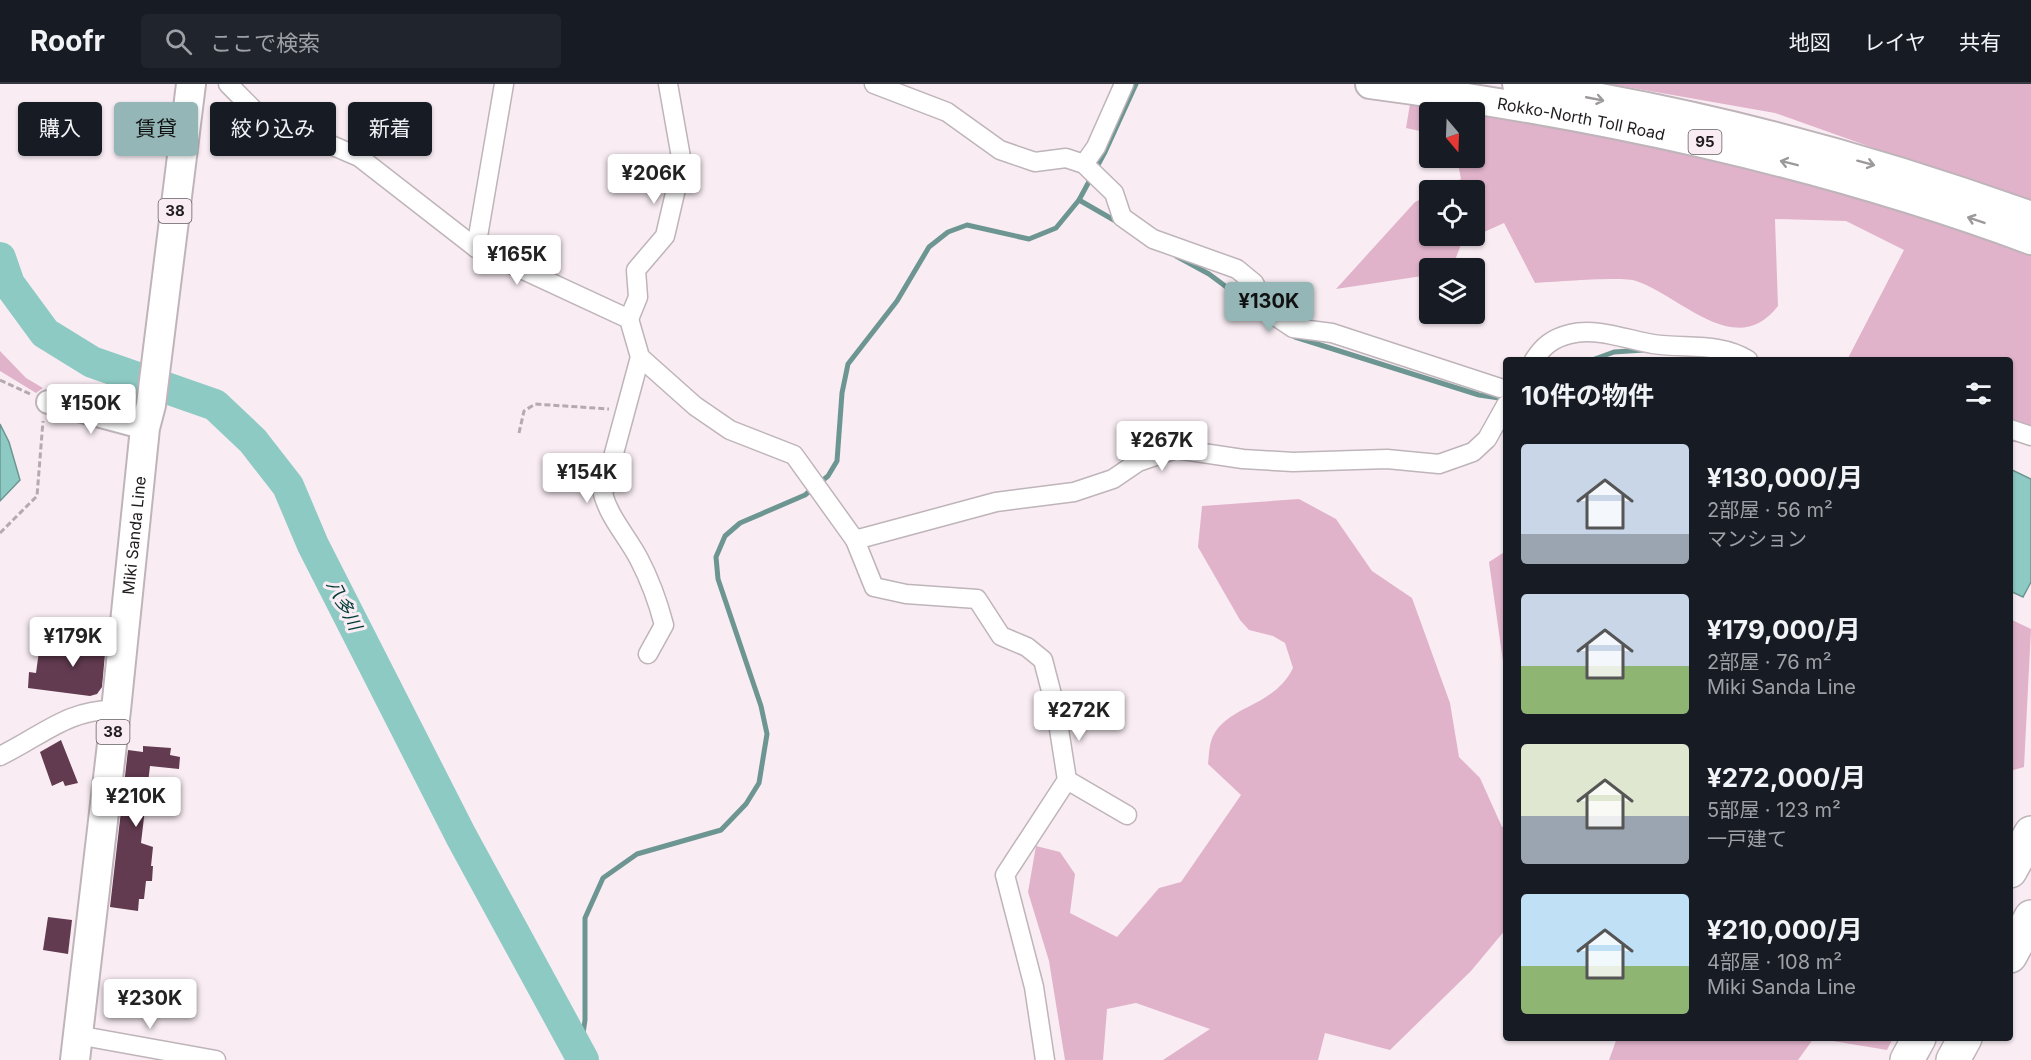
<!DOCTYPE html>
<html lang="ja">
<head>
<meta charset="utf-8">
<style>
  body { margin:0; font-family:Inter,"Noto Sans JP",sans-serif; background:#20242c; color:#f1f3f6; height:100vh; display:flex; flex-direction:column; font-size:22px; white-space:nowrap }
  * { box-sizing:border-box; margin:0 }
  p { font-size:20px; color:#9ea1a6 }
  .icon { flex:none; width:33px; height:33px; fill:none; stroke:currentColor; stroke-width:2; stroke-linecap:round; stroke-linejoin:round }
  .map { position:relative; flex:1; overflow:hidden }
  .drawer { position:absolute; left:1503px; top:273px; width:510px; height:684px; display:flex; flex-direction:column; background:#171b24; border-radius:6px; box-shadow:0 2px 4px #0004 }
  .drawer>* { flex:none }
  .hud { position:absolute; left:18px; top:18px; width:570px; height:54px; display:flex; gap:12px }
  .needle { width:39px; rotate:161deg }
  .fabs { position:absolute; left:1419px; top:18px; display:grid; gap:12px }
  .fabs a { display:grid; place-items:center; width:66px; height:66px; border-radius:6px; background:#171b24; box-shadow:0 2px 4px #0004; font-size:30px }
  .price { position:absolute; translate:-50% -51px; padding:0 14px; border-radius:6px; background:#fff; color:#222; font-size:20px; line-height:39px; filter:drop-shadow(0 2px 3px #0008) }
  .price::after { content:''; position:absolute; left:50%; top:36px; width:18px; height:14px; margin-left:-9px; background:inherit; clip-path:polygon(0 0,100% 0,50% 100%) }
  .price.selected { background:#94b6b6; color:#111 }
  ul { padding:0; list-style:none }
  li { display:flex; align-items:center; gap:18px; height:150px; padding:0 18px }
  li span { display:grid; place-items:center; flex:none; width:168px; height:120px; border-radius:6px; color:#555 }
  li>.icon { margin-inline-start:auto }
  span .icon { width:72px; height:72px; fill:#fffc; stroke-width:1 }
  li b { font-size:26px }
  h2 { display:flex; justify-content:space-between; align-items:center; height:72px; padding:0 18px; font-size:26px }
  .tag { padding:0 21px; border-radius:6px; background:#171b24; box-shadow:0 2px 4px #0004; font-size:21px; line-height:54px }
  .tag.selected { background:#94b6b6; color:#111 }
  header { display:flex; align-items:center; gap:36px; box-sizing:border-box; height:84px; padding:0 30px; background:#171b24; border-bottom:2px solid #363941 }
  header strong { font-size:28px }
  nav { display:flex; gap:33px; margin-inline-start:auto; font-size:21px }
  .search { width:420px; height:54px; background:#20242c; display:flex; align-items:center; gap:15px; box-sizing:border-box; padding:0 21px; border-radius:6px; color:#9ea1a6; font-size:22px }
  .map>svg:first-child { display:block }
  .forest { fill:#e1b3cb }
  .water { fill:#8ecac4; stroke:#6d9692; stroke-width:1.5 }
  .lines { fill:none; stroke-linecap:round; stroke-linejoin:round }
  .stream { stroke:#6d9692; stroke-width:5 }
  .river { stroke:#8ecac4; stroke-width:32 }
  .building { fill:#623b50 }
  .minor-casing { stroke:#beb4b9; stroke-width:21 }
  .tertiary-casing { stroke:#beb4b9; stroke-width:26 }
  .primary-casing { stroke:#beb4b9; stroke-width:32 }
  .motorway-casing { stroke:#beb4b9; stroke-width:36 }
  .path { stroke:#b4aaaf; stroke-width:3; stroke-dasharray:6 3; stroke-linecap:butt }
  .minor { stroke:#fff; stroke-width:18 }
  .tertiary { stroke:#fff; stroke-width:22 }
  .primary { stroke:#fff; stroke-width:28 }
  .motorway { stroke:#fff; stroke-width:33 }
  .oneway { stroke:#9b999a }
  .labels { text-anchor:middle; stroke-width:6; stroke-linejoin:round; paint-order:stroke }
  .shield { fill:#f9edf3; stroke:#625b5f; stroke-width:1.5 }
  .shield-label { font-size:15px; font-weight:bold; fill:#211d1f }
  .street-label { font-size:16px; fill:#211d1f; stroke:#f9edf3 }
  .water-label { font-size:18px; font-style:italic; fill:#003c38; stroke:#f9edf3 }
</style>
</head>
<body>
<header>
<strong>Roofr</strong>
<div class="search"><svg class="icon" aria-label="search" viewBox="0 0 24 24"><circle cx="10" cy="10" r="6"/><path d="M15 15l6 6"/></svg>ここで検索</div>
<nav><a>地図</a><a>レイヤ</a><a>共有</a></nav>
</header>
<div class="map">
<svg width="2031" height="976" viewBox="0 0 2031 976">
  <rect width="100%" height="100%" fill="#f9edf3"/>
  <!-- forest -->
  <g class="forest">
    <path d="M1610,0H2031V120L1775,29Z"/>
    <path d="M1410,20L1471,28H1430L1429,49L1406,44Z"/>
    <path d="M1475,29L1533,37L1808,94L2031,170V359L2010,358V276H1847L1904,166L1846,137L1775,135L1778,222C1736,277 1681,212 1636,197C1623,192 1554,198 1535,199L1504,139L1462,158L1452,184H1430L1429,191L1336,205L1415,118L1429,111L1430,152H1474V106H1438L1461,95L1457,74H1474Z"/>
    <path d="M0,267L26,294L43,304L36,309L0,287Z"/>
    <path d="M1299,415L1336,435L1372,487L1412,514L1450,619L1459,673L1480,694L1502,743L1506,741V845L1471,887L1390,966L1325,949L1318,976H1163L1210,945L1136,919L1107,925L1103,976H1065L1049,877L1028,808L1036,762L1060,768L1075,790L1070,829L1117,853L1159,804L1181,798L1241,711L1208,680C1209,672 1209,660 1213,652C1229,621 1274,623 1293,584L1285,559L1273,552L1249,546L1240,536L1198,463L1202,422Z"/>
    <path d="M1506,467V599L1489,478Z"/>
    <path d="M2010,535L2031,545L2024,683L2010,687Z"/>
    <path d="M1617,954H1814L1798,976H1609Z"/>
    <path d="M1815,954H1893L1887,966Z"/>
  </g>
  <!-- water -->
  <g class="water">
    <path d="M0,340L9,358L20,396L0,417Z"/>
    <path d="M2010,385L2031,395V498L2023,513L2010,507Z"/>
  </g>
  <g class="lines">
    <!-- stream -->
    <g class="stream">
      <path d="M1079,116L1119,139"/>
      <path d="M1176,172L1209,190L1268,234"/>
      <path d="M1295,253L1479,311L1506,315"/>
      <path d="M1592,276L1614,268L1644,266"/>
      <path d="M580,970L585,936V834L603,794L637,770L721,746L746,720L759,699L767,650L761,622L718,495L716,473L725,452L740,439L805,411L828,392L837,377L842,309L848,280L897,217L929,163L948,148L967,141L1029,155L1056,144L1079,116L1105,68L1136,0"/>
    </g>
    <!-- river -->
    <path class="river" d="M0,174L9,200L45,249L92,278L215,321L253,357L288,402L313,461L461,752L583,976"/>
  </g>
  <!-- building -->
  <g class="building">
    <path d="M96,540L103,542L107,548L102,603L97,610L90,612L28,604L29,588L36,589L39,567L79,572L86,549Z"/>
    <path d="M61,656L78,699L65,702L63,697L52,702L40,668Z"/>
    <path d="M143,662L171,664L170,671L180,673L179,685L150,682L141,759L153,763L151,782H153L152,797H146L144,815H139L138,827L110,823L128,666L143,668Z"/>
    <path d="M48,833L72,836L68,870L43,866Z"/>
  </g>
  <g class="lines">
    <!-- minor casing -->
    <g class="minor-casing">
      <g id="minor">
        <path d="M228,0L257,29L359,73L476,164L629,235L640,273L695,322L730,346L794,371L855,456L996,418L1074,408L1113,395L1138,378L1176,365L1243,375L1293,378L1387,375L1439,380L1473,368L1487,355L1506,321"/>
        <path d="M874,0L947,28L1000,66L1035,78L1066,74L1084,80L1114,109L1122,133L1153,155L1237,185L1254,199L1264,218L1275,232L1293,244L1332,249L1500,304"/>
        <path d="M1084,80L1096,63L1124,0"/>
        <path d="M476,164L504,0"/>
        <path d="M629,235L638,213L636,186L665,152L682,79L668,0"/>
        <path d="M640,273L603,410C610,435 627,452 639,475C650,496 658,518 664,541L648,570"/>
        <path d="M1534,276C1543,262 1553,254 1570,250C1596,243 1628,256 1653,260C1686,265 1719,258 1748,276"/>
        <path d="M2010,345L2031,352"/>
        <path d="M855,456L874,503L906,510L977,515L1001,552L1027,563L1043,576L1056,626L1067,696L1005,791L1034,903L1045,976"/>
        <path d="M0,672C40,653 69,624 116,626"/>
        <path d="M1067,696L1127,731"/>
        <path d="M77,951L216,976"/>
      </g>
    </g>
    <!-- tertiary casing -->
    <g class="tertiary-casing">
      <path id="tertiary" d="M48,318L145,344"/>
    </g>
    <!-- primary casing -->
    <g class="primary-casing">
      <g id="primary">
        <path id="s1" d="M1370,0C1596,30 1817,77 2031,156"/>
        <path d="M1517,0C1691,26 1865,72 2031,132"/>
        <path id="s2" d="M75,976L116,626L145,344L151,321L191,0"/>
      </g>
    </g>
    <!-- motorway casing -->
    <g class="motorway-casing">
      <g id="motorway">
        <path d="M2010,787L2031,749"/>
        <path d="M2010,872L2031,833"/>
        <path d="M1907,976L1919,954"/>
        <path d="M1953,976L1965,954"/>
      </g>
    </g>
    <!-- path -->
    <g class="path">
      <path d="M0,296L30,310"/>
      <path d="M519,349L524,327L535,320L609,325"/>
      <path d="M0,449L37,412L43,337"/>
    </g>
    <!-- minor -->
    <use href="#minor" class="minor"/>
    <!-- tertiary -->
    <use href="#tertiary" class="tertiary"/>
    <!-- primary -->
    <use href="#primary" class="primary"/>
    <!-- motorway -->
    <use href="#motorway" class="motorway"/>
  </g>
  <!-- one-way arrows -->
  <defs><path id="oneway-shaft" d="M-6 0H5M1.5-3L5.5 0L1.5 3" fill="none" stroke-width="1.6" stroke-linecap="round" stroke-linejoin="round" transform="scale(1.5)"/></defs>
  <g class="oneway">
    <use href="#oneway-shaft" transform="translate(1595 15) rotate(11)"/>
    <use href="#oneway-shaft" transform="translate(1789 79) rotate(-166)"/>
    <use href="#oneway-shaft" transform="translate(1866 79) rotate(15)"/>
    <use href="#oneway-shaft" transform="translate(1976 136) rotate(-161)"/>
  </g>
  <g class="labels">
    <!-- shield labels -->
    <g class="shield">
      <rect x="1688.5" y="46" width="33" height="24" rx="4.5"/>
      <rect x="158.5" y="115" width="33" height="24" rx="4.5"/>
      <rect x="96.5" y="636" width="33" height="24" rx="4.5"/>
    </g>
    <g class="shield-label">
      <text x="1705" y="63">95</text>
      <text x="175" y="132">38</text>
      <text x="113" y="653">38</text>
    </g>
    <!-- street labels -->
    <g class="street-label">
      <text dy="6" stroke="none"><textPath href="#s1" startOffset="214">Rokko-North Toll Road</textPath></text>
      <text dy="6" stroke="none"><textPath href="#s2" startOffset="528">Miki Sanda Line</textPath></text>
    </g>
    <!-- water labels -->
    <g class="water-label">
      <text transform="translate(344 521) rotate(63)" y="6">八多川</text>
    </g>
  </g>
</svg>
<div class="fabs">
<a><svg class="needle" viewBox="-14 -14 28 28"><path d="M0-13l5 13h-10z" fill="#e53935"/><path d="M0 13l5-13h-10z" fill="#9ea1a6"/></svg></a>
<a><svg class="icon" aria-label="locate" viewBox="0 0 24 24"><circle cx="12" cy="12" r="6"/><path d="M12 2v4M12 18v4M2 12h4M18 12h4"/></svg></a>
<a><svg class="icon" aria-label="layers" viewBox="0 0 24 24"><path d="M12 4l9 5-9 5-9-5zM3 14l9 5 9-5"/></svg></a>
</div>
<b class="price" style="left:654px;top:121px">¥206K</b>
<b class="price" style="left:517px;top:202px">¥165K</b>
<b class="price selected" style="left:1269px;top:249px">¥130K</b>
<b class="price" style="left:91px;top:351px">¥150K</b>
<b class="price" style="left:1162px;top:388px">¥267K</b>
<b class="price" style="left:587px;top:420px">¥154K</b>
<b class="price" style="left:73px;top:584px">¥179K</b>
<b class="price" style="left:1079px;top:658px">¥272K</b>
<b class="price" style="left:136px;top:744px">¥210K</b>
<b class="price" style="left:150px;top:946px">¥230K</b>
<div class="hud">
<a class="tag">購入</a>
<a class="tag selected">賃貸</a>
<a class="tag">絞り込み</a>
<a class="tag">新着</a>
</div>
<section class="drawer">
<h2>10件の物件<svg class="icon" aria-label="filters" viewBox="0 0 24 24"><path d="M4 7h16M4 17h16"/><circle cx="9" cy="7" r="2"/><circle cx="15" cy="17" r="2"/></svg></h2>
<ul>
<li><span style="background:linear-gradient(#c9d6e8 75%,#9aa5b1 0)"><svg class="icon" aria-label="home" viewBox="0 0 24 24"><path d="M3 11l9-7 9 7M6 9v11h12V9"/></svg></span><div><b>¥130,000/月</b><p>2部屋 · 56 m²</p><p>マンション</p></div></li>
<li><span style="background:linear-gradient(#c9d6e8 60%,#8fb573 0)"><svg class="icon" aria-label="home" viewBox="0 0 24 24"><path d="M3 11l9-7 9 7M6 9v11h12V9"/></svg></span><div><b>¥179,000/月</b><p>2部屋 · 76 m²</p><p>Miki Sanda Line</p></div></li>
<li><span style="background:linear-gradient(#dfe7d0 60%,#9aa5b1 0)"><svg class="icon" aria-label="home" viewBox="0 0 24 24"><path d="M3 11l9-7 9 7M6 9v11h12V9"/></svg></span><div><b>¥272,000/月</b><p>5部屋 · 123 m²</p><p>一戸建て</p></div></li>
<li><span style="background:linear-gradient(#bfe0f5 60%,#8fb573 0)"><svg class="icon" aria-label="home" viewBox="0 0 24 24"><path d="M3 11l9-7 9 7M6 9v11h12V9"/></svg></span><div><b>¥210,000/月</b><p>4部屋 · 108 m²</p><p>Miki Sanda Line</p></div></li>
</ul>
</section>
</div>
</body>
</html>
